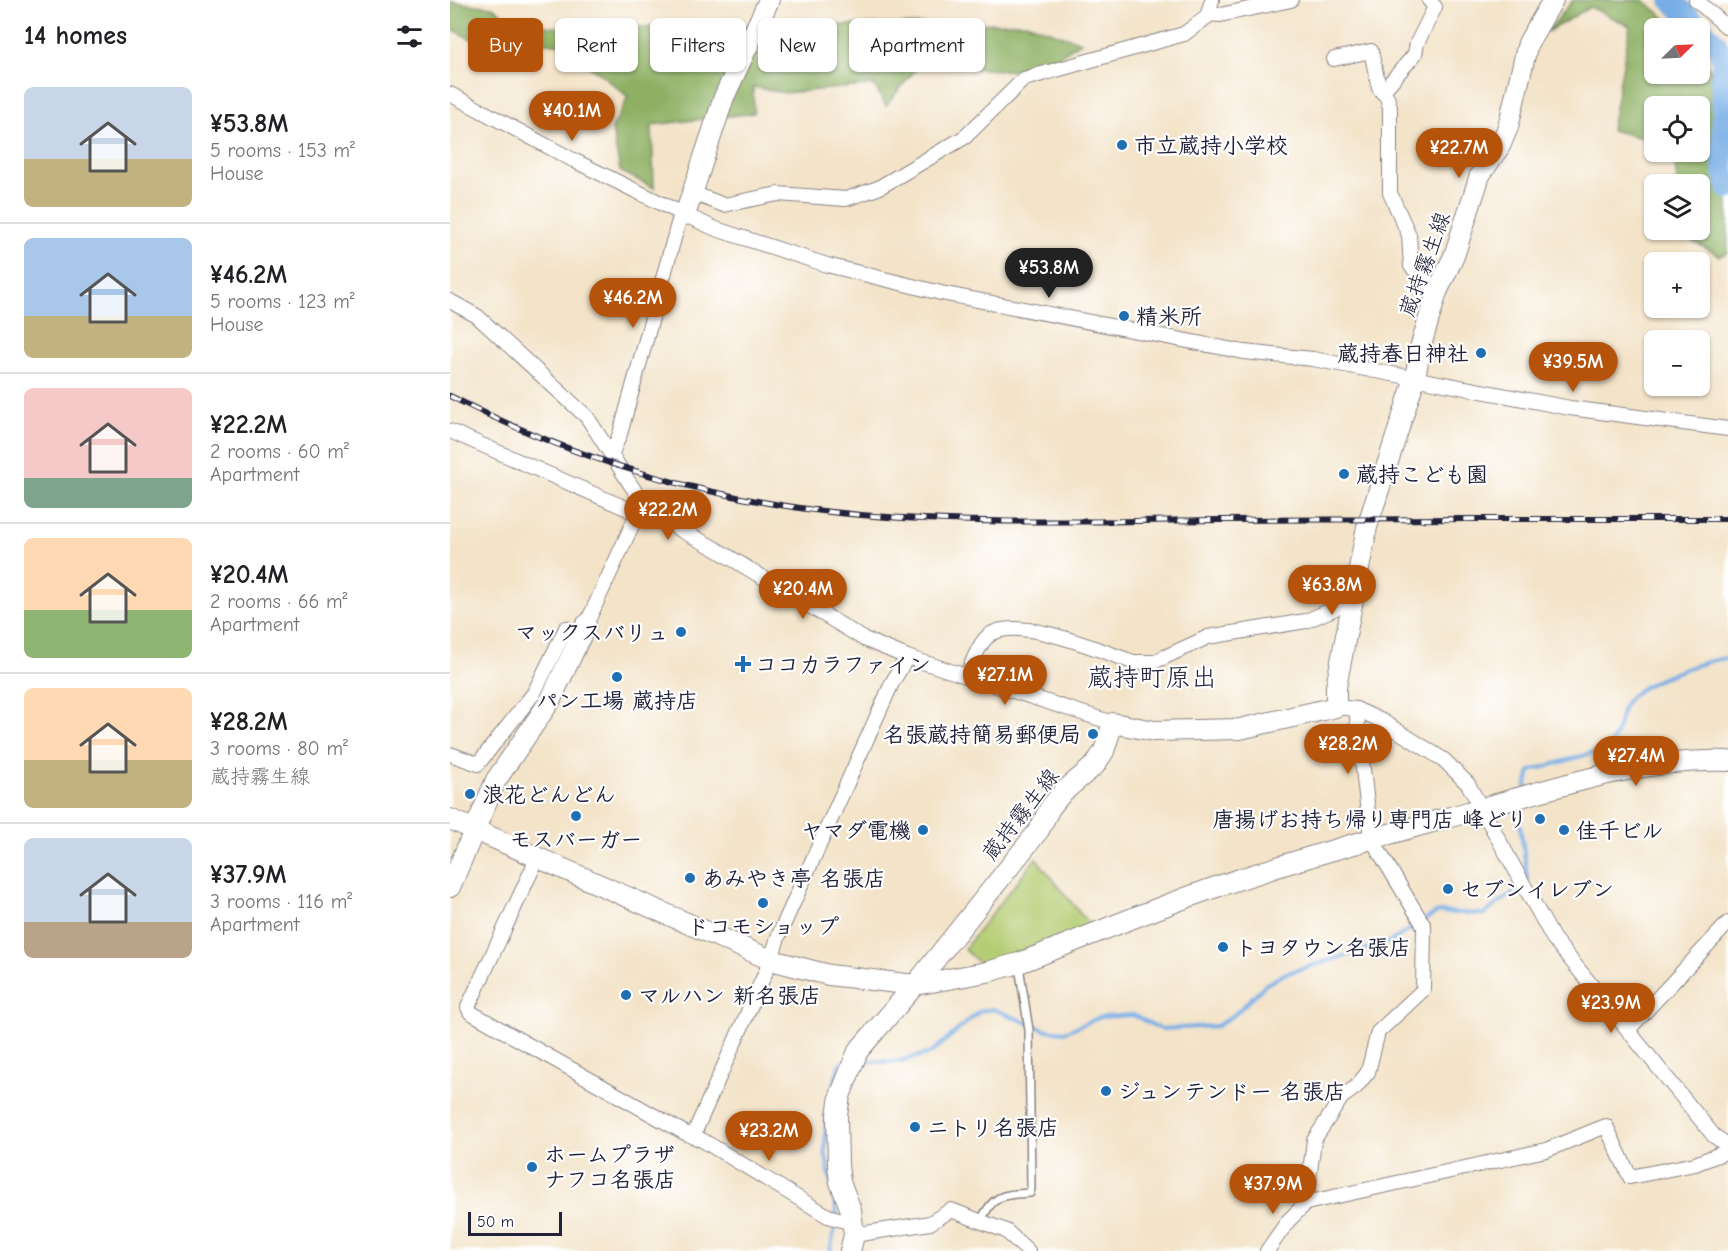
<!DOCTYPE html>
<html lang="en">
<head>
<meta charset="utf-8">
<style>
  body { margin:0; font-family:"Comic Neue","Klee One",sans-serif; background:#f6f6f6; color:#202124; height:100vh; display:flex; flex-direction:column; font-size:22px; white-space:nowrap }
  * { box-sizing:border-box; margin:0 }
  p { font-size:20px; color:#757577 }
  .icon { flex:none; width:33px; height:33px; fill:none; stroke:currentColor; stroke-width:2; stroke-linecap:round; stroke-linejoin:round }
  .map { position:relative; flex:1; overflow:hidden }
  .side { display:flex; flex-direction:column; background:#fff; width:450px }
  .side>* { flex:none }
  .top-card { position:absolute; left:18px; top:18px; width:570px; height:54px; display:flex; gap:12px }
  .needle { width:39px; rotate:66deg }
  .controls { position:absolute; left:1194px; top:18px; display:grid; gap:12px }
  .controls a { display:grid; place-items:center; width:66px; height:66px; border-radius:9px; background:#fff; box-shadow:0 2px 4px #0004; font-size:30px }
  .scale { position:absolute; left:18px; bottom:15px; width:94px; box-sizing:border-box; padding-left:6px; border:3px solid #22223b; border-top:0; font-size:16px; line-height:21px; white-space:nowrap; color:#22223b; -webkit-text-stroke:4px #fff; paint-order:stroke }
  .price { position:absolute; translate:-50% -51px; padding:0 14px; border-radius:21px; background:#b45309; color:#fff; font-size:20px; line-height:39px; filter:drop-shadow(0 2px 3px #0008) }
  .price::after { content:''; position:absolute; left:50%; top:36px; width:18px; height:14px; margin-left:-9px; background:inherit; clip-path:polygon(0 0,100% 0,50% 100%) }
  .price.on { background:#222; color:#fff }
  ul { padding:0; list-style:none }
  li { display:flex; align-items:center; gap:18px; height:150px; padding:0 24px }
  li+li { border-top:2px solid #e0e0e0 }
  li span { display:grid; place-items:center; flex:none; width:168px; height:120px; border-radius:9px; color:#555 }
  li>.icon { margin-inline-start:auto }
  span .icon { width:72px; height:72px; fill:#fffc; stroke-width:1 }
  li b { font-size:26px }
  h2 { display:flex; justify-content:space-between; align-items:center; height:72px; padding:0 24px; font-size:26px }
  .chip { padding:0 21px; border-radius:9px; background:#fff; box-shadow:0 2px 4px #0004; font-size:21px; line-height:54px }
  .chip.on { background:#b45309; color:#fff }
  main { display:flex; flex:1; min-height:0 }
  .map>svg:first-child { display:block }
  .green { fill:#b3cc71; stroke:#6a7756; stroke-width:1.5 }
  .forest { fill:#8eb063; stroke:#58694f; stroke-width:1.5 }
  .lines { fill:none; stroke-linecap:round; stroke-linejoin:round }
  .stream { stroke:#77ade5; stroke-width:4 }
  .river { stroke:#77ade5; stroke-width:22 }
  .lane-casing { stroke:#8a8282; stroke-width:10 }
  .street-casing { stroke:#8a8282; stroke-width:16 }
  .secondary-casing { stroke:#8a8282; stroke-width:22 }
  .lane { stroke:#fff; stroke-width:7 }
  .street { stroke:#fff; stroke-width:14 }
  .secondary { stroke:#fff; stroke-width:20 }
  .rail-casing { stroke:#22223b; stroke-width:6 }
  .rail { stroke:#fff; stroke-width:4; stroke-dasharray:11; stroke-linecap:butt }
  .poi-dot { fill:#1f6fb2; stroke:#fff; stroke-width:2 }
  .labels { text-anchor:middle; stroke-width:4.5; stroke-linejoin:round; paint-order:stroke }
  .poi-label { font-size:22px; font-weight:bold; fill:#22223b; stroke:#fff; text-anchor:start }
  .street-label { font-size:22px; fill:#22223b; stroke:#fff }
  .quarter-label { font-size:26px; fill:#22223b; stroke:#fff }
</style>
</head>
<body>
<main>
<section class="side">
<h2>14 homes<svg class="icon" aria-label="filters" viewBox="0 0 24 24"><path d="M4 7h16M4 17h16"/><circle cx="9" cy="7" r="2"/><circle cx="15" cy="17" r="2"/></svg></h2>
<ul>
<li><span style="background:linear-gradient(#c9d6e8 60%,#c2b280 0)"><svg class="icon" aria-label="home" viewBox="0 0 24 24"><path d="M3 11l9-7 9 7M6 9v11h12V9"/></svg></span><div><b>¥53.8M</b><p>5 rooms · 153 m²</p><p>House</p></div></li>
<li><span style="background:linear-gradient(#a9c7e8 65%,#c2b280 0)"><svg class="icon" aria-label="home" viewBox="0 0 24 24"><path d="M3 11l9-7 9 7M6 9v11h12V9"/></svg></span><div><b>¥46.2M</b><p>5 rooms · 123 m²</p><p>House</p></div></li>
<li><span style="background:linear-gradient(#f6c9c9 75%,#7fa58c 0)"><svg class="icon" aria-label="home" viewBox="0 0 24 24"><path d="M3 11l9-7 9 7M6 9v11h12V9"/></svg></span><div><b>¥22.2M</b><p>2 rooms · 60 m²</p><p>Apartment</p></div></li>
<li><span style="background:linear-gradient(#ffd9b3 60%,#8fb573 0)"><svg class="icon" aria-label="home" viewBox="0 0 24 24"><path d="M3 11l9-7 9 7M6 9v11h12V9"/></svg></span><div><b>¥20.4M</b><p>2 rooms · 66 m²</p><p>Apartment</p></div></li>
<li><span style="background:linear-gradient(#ffd9b3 60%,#c2b280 0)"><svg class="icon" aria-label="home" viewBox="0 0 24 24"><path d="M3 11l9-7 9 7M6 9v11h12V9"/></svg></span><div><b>¥28.2M</b><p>3 rooms · 80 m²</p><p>蔵持霧生線</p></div></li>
<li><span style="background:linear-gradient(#c9d6e8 70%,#b9a48a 0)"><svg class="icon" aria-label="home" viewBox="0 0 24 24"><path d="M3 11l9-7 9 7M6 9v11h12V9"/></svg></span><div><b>¥37.9M</b><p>3 rooms · 116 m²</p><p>Apartment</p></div></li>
</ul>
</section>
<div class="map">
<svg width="1278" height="1251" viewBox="0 0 1278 1251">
  <rect width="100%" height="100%" fill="#fff"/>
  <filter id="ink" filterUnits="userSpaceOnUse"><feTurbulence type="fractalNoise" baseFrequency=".0167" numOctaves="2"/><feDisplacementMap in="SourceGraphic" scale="12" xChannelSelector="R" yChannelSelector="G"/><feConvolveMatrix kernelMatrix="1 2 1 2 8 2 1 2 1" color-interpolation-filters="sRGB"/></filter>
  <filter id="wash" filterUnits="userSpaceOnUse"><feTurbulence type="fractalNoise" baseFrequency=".008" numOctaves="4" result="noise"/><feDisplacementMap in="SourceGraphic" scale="24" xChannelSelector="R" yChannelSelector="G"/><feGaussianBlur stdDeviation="1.35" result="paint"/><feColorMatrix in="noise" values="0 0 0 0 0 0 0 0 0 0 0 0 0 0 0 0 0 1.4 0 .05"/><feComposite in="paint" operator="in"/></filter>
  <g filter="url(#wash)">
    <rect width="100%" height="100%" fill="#f3e3c8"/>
    <!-- green -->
    <path class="green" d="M586,858L641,927L531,965L514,949Z"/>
    <!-- forest -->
    <g class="forest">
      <path d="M1123,0H1193L1227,28H1204V74H1250V52L1261,71L1264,173L1278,202V253L1270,256L1231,235V230H1250V184H1227L1224,152H1250V106H1204V141L1161,130L1180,26L1140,7L1097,32Z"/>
      <path d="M0,2L43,7L63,23L113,28L576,23L631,42L584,72L469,65L436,106L424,85L335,93L303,87L304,113L202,125L204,188L170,171L162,129L178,97L151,74L128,60L130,47L29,35L21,39L4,30L0,33Z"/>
    </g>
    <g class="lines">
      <!-- stream -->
      <g class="stream">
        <path d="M1076,787L1080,771L1156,749C1171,736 1167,718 1176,702C1188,683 1255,660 1278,658"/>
        <path d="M1072,803L1069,817L1078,882"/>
        <path d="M974,920L988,912L1034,914L1072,886"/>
        <path d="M411,1061L446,1062L481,1053L530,1011L543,1009L595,1030L614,1032L651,1017L683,1015L711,1029L767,1026L785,1014L815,985L834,974L940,942L968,924"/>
        <path d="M387,1215L375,1151L376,1115L389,1065L395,1061"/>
        <path d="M380,1251L386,1223"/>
      </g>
      <!-- river -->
      <path class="river" d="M1221,0L1266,43L1272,57L1273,167L1278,188"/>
    </g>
  </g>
  <g filter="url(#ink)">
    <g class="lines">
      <!-- lane casing -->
      <g class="lane-casing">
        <path id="lane" d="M531,1221C543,1194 553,1195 580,1193L581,1188L579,1030L569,966"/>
      </g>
      <!-- street casing -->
      <g class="street-casing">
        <g id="street">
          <path d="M1246,0L1278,28"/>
          <path d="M758,14L770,15L841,0"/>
          <path d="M884,59L921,51L929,88L937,97L940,107V193L959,235L961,266L987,292"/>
          <path d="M932,92L965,54L967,43L985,7L979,0"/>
          <path d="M0,94L125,161L235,215L266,229L377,265L491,293L794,352L863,359L1120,408L1278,429"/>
          <path d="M242,193L274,205L328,194L396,199L428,188L515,137L574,79L734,34L757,17L762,0"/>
          <path d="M0,301L27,316L137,417L199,513L266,549L414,639L457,657L663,723"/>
          <path d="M0,431L187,513"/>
          <path d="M162,453L170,434L231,213"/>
          <path d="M136,625L191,506"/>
          <path d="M517,675C522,664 527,647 536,638C561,611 653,652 683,662H704L758,637L856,621L904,600"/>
          <path d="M886,707L906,709L932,721L994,760L1018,784L1103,938L1264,1136L1278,1145"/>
          <path d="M0,754L28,764L84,693L116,628"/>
          <path d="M87,859L18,1007L20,1012L235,1133L252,1140L378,1216L402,1223"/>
          <path d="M1178,1030L1278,923"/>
          <path d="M243,1136L321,960L328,937L442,683L457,657"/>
          <path d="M856,1203L864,1140L892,1097L906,1087L918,1072L928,1032L973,990L974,926L921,838L906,709"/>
          <path d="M404,1235L480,1223L501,1210L556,1231L578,1251"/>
          <path d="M817,1251L838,1221L856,1203L1096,1150L1156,1126L1180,1177L1245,1164L1278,1151"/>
        </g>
      </g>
      <!-- secondary casing -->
      <g class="secondary-casing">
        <g id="secondary">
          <path d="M235,215L274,97L319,0"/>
          <path d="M0,819L321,960L379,975L465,985L537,972L569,963C637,937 704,908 772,885C857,856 943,833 1029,809C1111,786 1192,758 1278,761"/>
          <path d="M0,887L46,780L100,701L136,625"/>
          <path d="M400,1251L404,1235L401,1210L390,1182L388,1165L387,1115L390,1096L408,1051L465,985L589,830L600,808L613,792L645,765L654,751L663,723L704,731L790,729L886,707V687L917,527L965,378L971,345L987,292L1004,256L1030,175L1050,146L1058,127L1078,43L1103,0"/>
        </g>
      </g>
      <!-- lane -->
      <use href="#lane" class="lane"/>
      <!-- street -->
      <use href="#street" class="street"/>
      <!-- secondary -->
      <use href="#secondary" class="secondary"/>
      <!-- rail casing -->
      <g class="rail-casing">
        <path id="rail" d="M0,396C126,461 269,503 411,515C530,525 650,521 769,520C939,519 1108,519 1278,519"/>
      </g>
      <!-- rail -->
      <use href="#rail" class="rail"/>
    </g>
  </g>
  <!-- markers -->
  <g class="poi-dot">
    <circle cx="672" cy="145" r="6"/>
    <circle cx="674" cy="316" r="6"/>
    <circle cx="1031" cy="353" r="6"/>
    <circle cx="894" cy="474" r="6"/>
    <circle cx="231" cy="632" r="6"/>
    <path d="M290 655h6v6h6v6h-6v6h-6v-6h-6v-6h6z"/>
    <circle cx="167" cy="677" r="6"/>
    <circle cx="643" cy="734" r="6"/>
    <circle cx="20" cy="794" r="6"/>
    <circle cx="126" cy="816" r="6"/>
    <circle cx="1090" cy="819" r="6"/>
    <circle cx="473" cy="830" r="6"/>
    <circle cx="1114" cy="830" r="6"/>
    <circle cx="240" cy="878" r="6"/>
    <circle cx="998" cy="889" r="6"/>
    <circle cx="313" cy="903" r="6"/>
    <circle cx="773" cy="947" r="6"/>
    <circle cx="176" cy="995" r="6"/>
    <circle cx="656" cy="1091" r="6"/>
    <circle cx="465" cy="1127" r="6"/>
    <circle cx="82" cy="1167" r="6"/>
  </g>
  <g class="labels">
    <!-- poi labels -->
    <g class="poi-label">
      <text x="684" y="153">市立蔵持小学校</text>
      <text x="686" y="324">精米所</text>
      <text x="1019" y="361" text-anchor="end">蔵持春日神社</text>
      <text x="906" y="482">蔵持こども園</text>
      <text x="219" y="640" text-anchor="end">マックスバリュ</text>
      <text x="305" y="672">ココカラファイン</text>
      <text x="167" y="708" text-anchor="middle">パン工場 蔵持店</text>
      <text x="631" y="742" text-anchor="end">名張蔵持簡易郵便局</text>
      <text x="32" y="802">浪花どんどん</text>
      <text x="1078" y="827" text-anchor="end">唐揚げお持ち帰り専門店 峰どり</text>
      <text x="461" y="838" text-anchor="end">ヤマダ電機</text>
      <text x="1126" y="838">佳千ビル</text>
      <text x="126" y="847" text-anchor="middle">モスバーガー</text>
      <text x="252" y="886">あみやき亭 名張店</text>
      <text x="1010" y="897">セブンイレブン</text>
      <text x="313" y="934" text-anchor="middle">ドコモショップ</text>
      <text x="785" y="955">トヨタウン名張店</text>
      <text x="188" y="1003">マルハン 新名張店</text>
      <text x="668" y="1099">ジュンテンドー 名張店</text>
      <text x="477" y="1135">ニトリ名張店</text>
      <text x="94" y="1162">ホームプラザ<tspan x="94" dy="25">ナフコ名張店</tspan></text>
    </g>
    <!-- street labels -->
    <g class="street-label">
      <text transform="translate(974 264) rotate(-70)" y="8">蔵持霧生線</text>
      <text transform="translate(570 814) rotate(-52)" y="8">蔵持霧生線</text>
    </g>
    <!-- quarter labels -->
    <g class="quarter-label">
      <text x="702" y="686">蔵持町原出</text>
    </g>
  </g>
</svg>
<div class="controls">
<a><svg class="needle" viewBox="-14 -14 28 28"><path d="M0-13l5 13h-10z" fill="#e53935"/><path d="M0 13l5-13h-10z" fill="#757577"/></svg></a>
<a><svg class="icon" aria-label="locate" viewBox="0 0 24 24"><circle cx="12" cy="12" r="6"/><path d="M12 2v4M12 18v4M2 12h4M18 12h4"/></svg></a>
<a><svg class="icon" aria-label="layers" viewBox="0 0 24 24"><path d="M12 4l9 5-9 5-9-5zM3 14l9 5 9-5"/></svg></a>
<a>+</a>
<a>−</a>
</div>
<div class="scale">50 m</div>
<b class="price" style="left:122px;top:142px">¥40.1M</b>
<b class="price" style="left:1009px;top:179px">¥22.7M</b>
<b class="price on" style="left:599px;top:299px">¥53.8M</b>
<b class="price" style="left:183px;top:329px">¥46.2M</b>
<b class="price" style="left:1123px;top:393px">¥39.5M</b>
<b class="price" style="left:218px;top:541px">¥22.2M</b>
<b class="price" style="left:882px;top:616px">¥63.8M</b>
<b class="price" style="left:353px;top:620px">¥20.4M</b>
<b class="price" style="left:555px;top:706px">¥27.1M</b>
<b class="price" style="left:898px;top:775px">¥28.2M</b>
<b class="price" style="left:1186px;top:787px">¥27.4M</b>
<b class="price" style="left:1161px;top:1034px">¥23.9M</b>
<b class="price" style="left:319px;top:1162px">¥23.2M</b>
<b class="price" style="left:823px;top:1215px">¥37.9M</b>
<div class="top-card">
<a class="chip on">Buy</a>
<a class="chip">Rent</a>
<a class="chip">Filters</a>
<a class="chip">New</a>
<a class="chip">Apartment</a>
</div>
</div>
</main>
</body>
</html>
